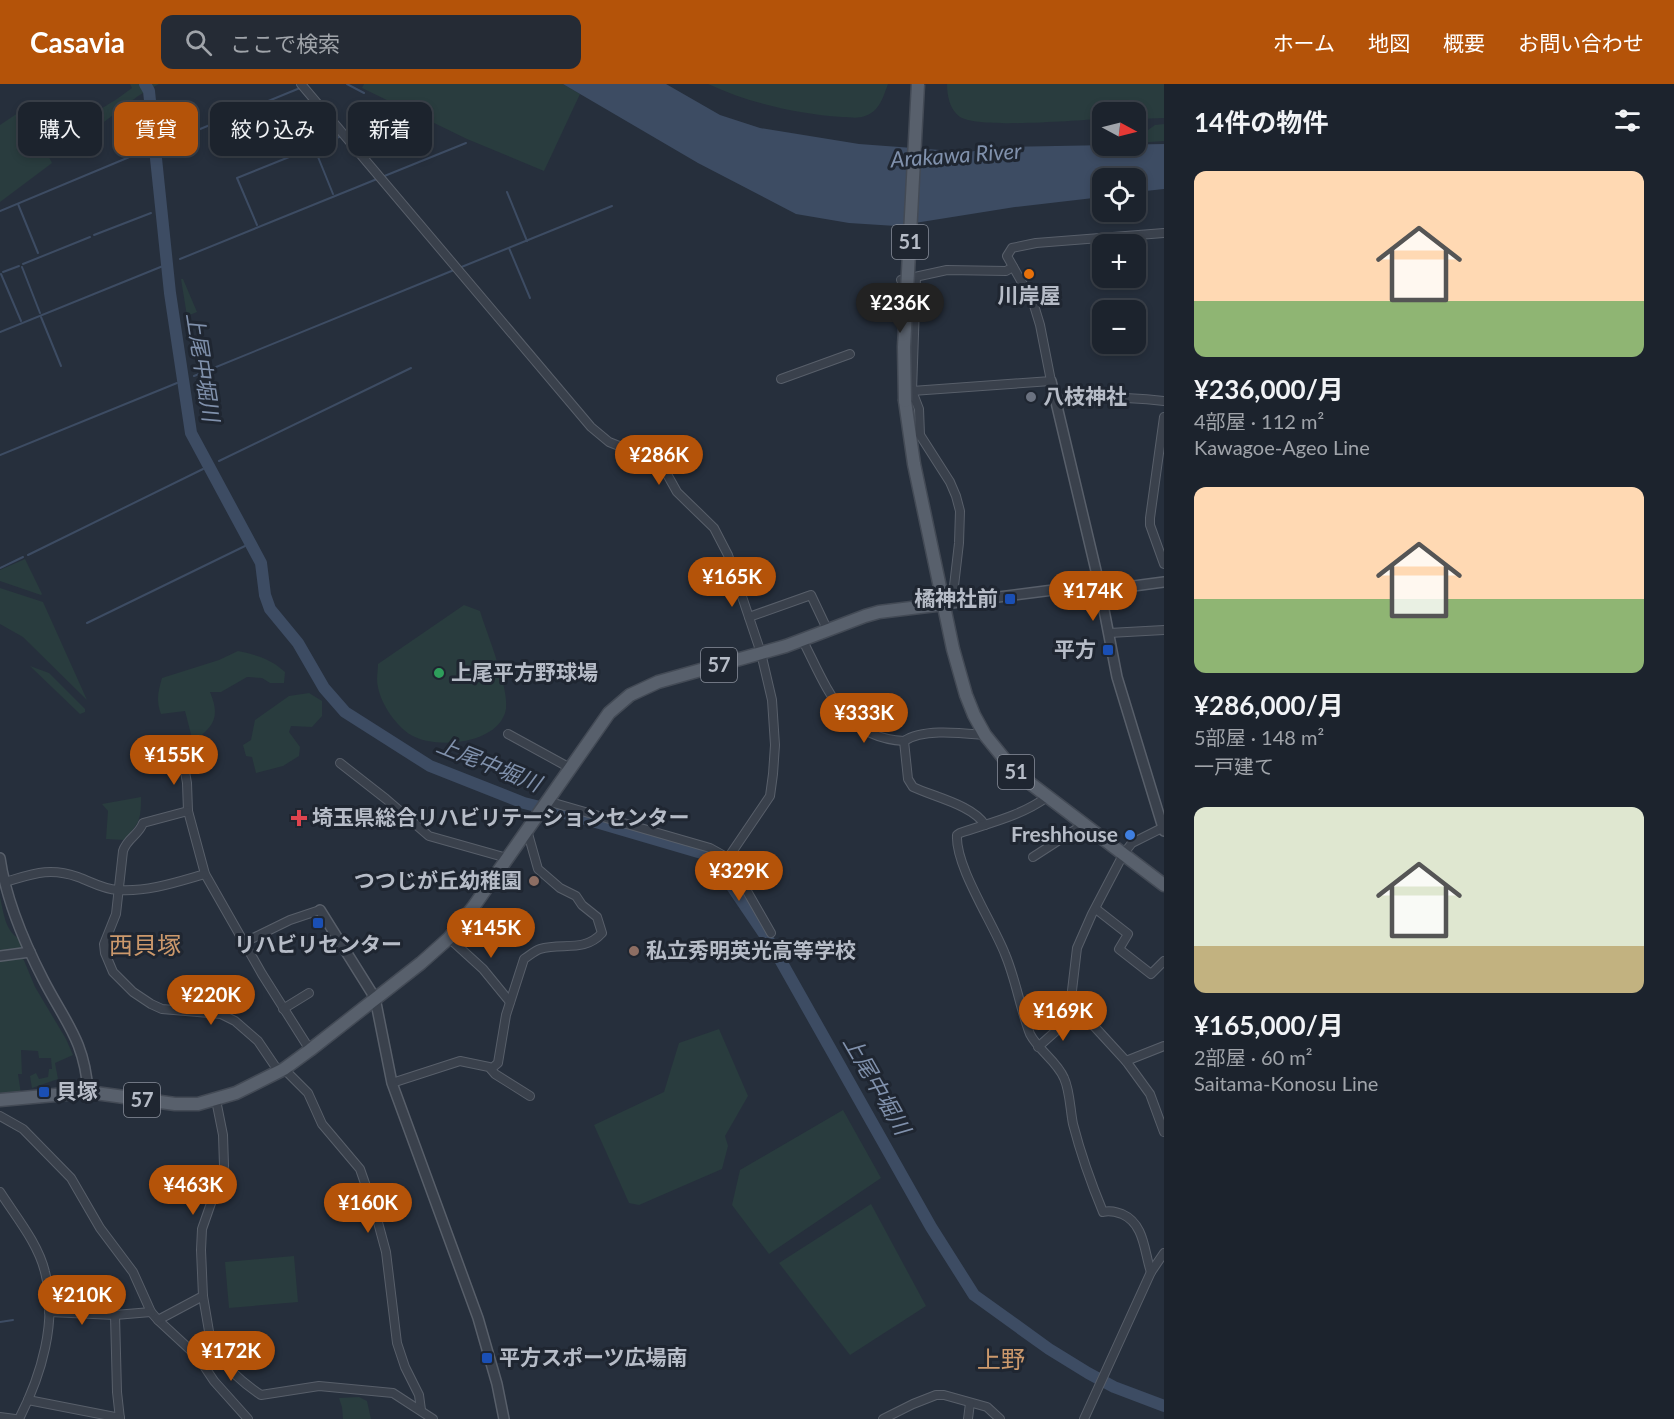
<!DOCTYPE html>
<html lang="ja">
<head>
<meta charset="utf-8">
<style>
  body { margin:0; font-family:Lato,"Noto Sans JP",sans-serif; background:#252b35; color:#f1f3f6; height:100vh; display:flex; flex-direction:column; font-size:22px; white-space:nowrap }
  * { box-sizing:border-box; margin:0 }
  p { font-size:20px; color:#a0a4aa }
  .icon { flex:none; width:33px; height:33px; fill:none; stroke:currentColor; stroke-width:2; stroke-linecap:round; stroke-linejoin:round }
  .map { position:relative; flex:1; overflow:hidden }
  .panel { display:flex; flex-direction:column; background:#1c232d; width:510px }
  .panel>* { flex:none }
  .hud { position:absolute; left:18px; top:18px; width:570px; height:54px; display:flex; gap:12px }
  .needle { width:39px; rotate:97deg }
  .buttons { position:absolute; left:1092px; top:18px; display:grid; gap:12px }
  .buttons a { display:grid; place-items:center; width:54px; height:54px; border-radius:12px; background:#1c232d; box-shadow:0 3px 9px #0003,0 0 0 2px #3a4049; font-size:30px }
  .price { position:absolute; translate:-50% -51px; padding:0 14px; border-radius:21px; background:#b45309; color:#fff; font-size:20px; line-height:39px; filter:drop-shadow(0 2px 3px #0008) }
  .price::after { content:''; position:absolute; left:50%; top:36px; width:18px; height:14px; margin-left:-9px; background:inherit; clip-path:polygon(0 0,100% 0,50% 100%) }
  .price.current { background:#222; color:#fff }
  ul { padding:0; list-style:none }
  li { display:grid; align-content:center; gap:12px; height:318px; padding:0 30px }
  li span { display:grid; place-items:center; height:186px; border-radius:12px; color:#555 }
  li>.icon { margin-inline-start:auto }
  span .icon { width:108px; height:108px; fill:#fffc; stroke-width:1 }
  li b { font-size:26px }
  h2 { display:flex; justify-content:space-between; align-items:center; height:72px; padding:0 30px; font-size:26px }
  .chip { padding:0 21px; border-radius:12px; background:#1c232d; box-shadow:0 3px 9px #0003,0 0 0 2px #3a4049; font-size:21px; line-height:54px }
  .chip.current { background:#b45309; color:#fff }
  header { display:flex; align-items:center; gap:36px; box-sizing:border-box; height:84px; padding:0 30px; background:#b45309; color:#fff }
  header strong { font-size:28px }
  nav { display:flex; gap:33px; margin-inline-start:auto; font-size:21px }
  .search { width:420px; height:54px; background:#252b35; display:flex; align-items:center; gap:15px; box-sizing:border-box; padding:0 21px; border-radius:12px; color:#a0a4aa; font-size:22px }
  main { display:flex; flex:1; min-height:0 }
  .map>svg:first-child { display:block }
  .green { fill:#293c3e }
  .water { fill:#3d4c63 }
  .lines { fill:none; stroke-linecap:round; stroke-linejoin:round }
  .stream { stroke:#3d4c63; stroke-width:2 }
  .river { stroke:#3d4c63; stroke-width:12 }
  .minor-casing { stroke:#585f6a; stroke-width:10 }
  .tertiary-casing { stroke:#585f6a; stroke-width:12 }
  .primary-casing { stroke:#434a55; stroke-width:15 }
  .minor { stroke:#3a414c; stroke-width:8 }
  .tertiary { stroke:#3a414c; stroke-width:9 }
  .primary { stroke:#58606c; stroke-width:12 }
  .primary-bridge-casing { stroke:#434a55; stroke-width:15; stroke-linecap:butt }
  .primary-bridge { stroke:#58606c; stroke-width:12 }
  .food-dot { fill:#e8710a; stroke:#1f2631; stroke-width:2 }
  .worship-dot { fill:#6b7280; stroke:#1f2631; stroke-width:2 }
  .transit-dot { fill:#1a4fb4; stroke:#1f2631; stroke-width:2 }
  .leisure-dot { fill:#2e9e5b; stroke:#1f2631; stroke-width:2 }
  .health-dot { fill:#e0444e; stroke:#1f2631; stroke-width:2 }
  .shop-dot { fill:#3f7fe0; stroke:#1f2631; stroke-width:2 }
  .education-dot { fill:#8d6e63; stroke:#1f2631; stroke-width:2 }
  .labels { text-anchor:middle; stroke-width:6; stroke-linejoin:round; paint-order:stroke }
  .shield { fill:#1f2631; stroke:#898f9a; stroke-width:1.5 }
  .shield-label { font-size:20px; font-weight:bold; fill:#b6bcc7 }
  .poi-label { font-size:21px; font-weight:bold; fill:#b6bcc7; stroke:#1f2631; text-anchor:start }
  .water-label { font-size:22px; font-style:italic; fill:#8091ac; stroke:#1f2631 }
  .quarter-label { font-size:24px; fill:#cc996c; stroke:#1f2631 }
</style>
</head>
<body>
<header>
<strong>Casavia</strong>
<div class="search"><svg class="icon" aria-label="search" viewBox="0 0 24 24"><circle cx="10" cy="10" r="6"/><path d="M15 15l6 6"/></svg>ここで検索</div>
<nav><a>ホーム</a><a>地図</a><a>概要</a><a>お問い合わせ</a></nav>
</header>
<main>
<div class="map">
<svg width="1164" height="1335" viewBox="0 0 1164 1335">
  <rect width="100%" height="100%" fill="#262f3c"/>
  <!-- green -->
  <g class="green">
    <path d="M130,0H159L138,12L58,73H54L49,64L47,55H52L117,15L132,4Z"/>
    <path d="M364,0H563L580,10L544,87L467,55L362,4Z"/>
    <path d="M708,0H888C883,13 880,27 865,32C858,35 849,33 842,33C797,30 749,19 708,0Z"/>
    <path d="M947,0H1164V34L1136,35V28H1102V35C1075,36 980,45 960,33C950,26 947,12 947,0Z"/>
    <path d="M24,25L52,79L0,118V41Z"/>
    <path d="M1164,40V57L1136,59V43L1148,46L1155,41Z"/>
    <path d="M181,195H183L197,228L187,232Z"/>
    <path d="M25,475L42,510L41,511L0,497V486Z"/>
    <path d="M0,504L43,518L87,616L23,553L0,540Z"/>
    <path d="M464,521L480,527C487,550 509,603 506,625C500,660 436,666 411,651C396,642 381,620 378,603C376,595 378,587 378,580Z"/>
    <path d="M238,567C257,571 271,575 285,588L284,599H270L262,594L247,593L221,608H210C221,634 213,643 193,658L185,627L161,630C156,616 158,608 162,594L219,576Z"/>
    <path d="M30,582L49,589L85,625V628L80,630Z"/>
    <path d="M309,609L322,617V632L312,643L291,642L289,648L300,663L299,672L283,682L256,689L252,673L246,672L243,661L251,656L255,636L289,612Z"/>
    <path d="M141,713C141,737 139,739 124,756L106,755L108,727L102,720Z"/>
    <path d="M0,813C4,830 5,849 22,856L23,863L17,865L0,866Z"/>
    <path d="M23,874L35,903L66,955L73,971L55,979L58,995L32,1004L30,992L36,989L39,995L48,993L49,985H52L51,974H39L38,967L21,966L22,990H18L21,1010L0,1011V876Z"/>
    <path d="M719,945L748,1012L725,1052L728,1062L722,1085L639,1121L629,1119L594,1041L664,1008L679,959Z"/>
    <path d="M843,1026L881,1094L769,1170L732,1121L740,1086Z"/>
    <path d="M871,1120L926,1222L850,1271L779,1179Z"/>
    <path d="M294,1172L298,1218L229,1224L225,1178Z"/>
    <path d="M359,1313L367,1317L371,1335H343L342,1323L339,1314Z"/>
  </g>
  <!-- water -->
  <path class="water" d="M563,0H666L720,31L760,44L859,60L967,68L1006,63L1164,60V105L1136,108V94H1102V113L1015,123L896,142L849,139L796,130L698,79Z"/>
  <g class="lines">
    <!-- stream -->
    <g class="stream">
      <path d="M347,0L364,9"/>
      <path d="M166,59L300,4"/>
      <path d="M314,63L333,110"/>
      <path d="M382,93L466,59"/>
      <path d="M507,108L527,157"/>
      <path d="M18,120L38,169"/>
      <path d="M0,127L151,64"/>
      <path d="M257,141L237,94L339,53"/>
      <path d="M94,151L151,129"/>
      <path d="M509,164L530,214"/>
      <path d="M180,175L377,95"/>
      <path d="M23,180L90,153"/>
      <path d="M22,183L40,229"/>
      <path d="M459,184L612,122"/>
      <path d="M3,188L19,182"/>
      <path d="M1,190L21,237"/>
      <path d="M41,233L61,282"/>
      <path d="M0,248L163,182"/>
      <path d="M194,292L454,186"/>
      <path d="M0,371L177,299"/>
      <path d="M219,377L411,284"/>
      <path d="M28,471L203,385"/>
      <path d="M0,484L23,473"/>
      <path d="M87,539L245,462"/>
      <path d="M0,1238L13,1236"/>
    </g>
    <!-- river -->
    <path class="river" d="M145,0L149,7L170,209L191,349L261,479L265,511L270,525L298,559L324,604L345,628L430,682L524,719L572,731L705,770L714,776L773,863L931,1143L974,1211L1049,1265L1088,1289L1114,1303L1164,1322"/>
    <!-- minor casing -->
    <g class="minor-casing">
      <g id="minor">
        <path d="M301,0L591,343L609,358L652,375L663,383L677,408L714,444L728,471L761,569L772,616L775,661L773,690L770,712L728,774"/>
        <path d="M916,193L912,307L919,325L920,351L950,398L956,412L960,427L959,459L952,519"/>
        <path d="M901,196L947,186L1006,187L1013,183"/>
        <path d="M781,295L850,270"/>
        <path d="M912,307L1051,297L1040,241L1033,218L1007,172L1012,164L1036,159L1164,149"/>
        <path d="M1055,315C1092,312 1127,313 1164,317"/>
        <path d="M1164,333L1150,434V441L1164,480"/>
        <path d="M749,533L811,511L828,547"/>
        <path d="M1109,549L1164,546"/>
        <path d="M803,557C827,604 843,654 904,657C923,644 962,649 985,651"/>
        <path d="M508,650L570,684"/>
        <path d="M904,657L908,695L913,703C934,713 973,721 985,741"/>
        <path d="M183,676L187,699L188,727L205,790L262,890L310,966"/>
        <path d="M340,679L386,715L429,752L507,774"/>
        <path d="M1047,713C1021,732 989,739 960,749L957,751C955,782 993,839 1005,870C1016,896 1020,924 1030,950C1038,966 1057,977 1064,994C1070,1007 1070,1025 1073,1040C1081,1071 1091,1099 1103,1128C1110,1126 1116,1128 1122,1130C1145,1140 1144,1168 1151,1188"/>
        <path d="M547,717L710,764L728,774L771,849"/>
        <path d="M188,727L143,739C139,751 127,754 123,767L116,830L104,860L105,869L113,888L133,908L151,920L162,925L221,930L235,937L258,957L279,988"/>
        <path d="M1033,773L1084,740"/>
        <path d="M5,798C33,790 49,783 78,793C92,798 102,805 118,806C148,808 177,798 205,790"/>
        <path d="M1096,825L1128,850L1119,865L1151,890L1164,877"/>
        <path d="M449,854L483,885L510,918"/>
        <path d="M245,858L290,836L320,826"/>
        <path d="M283,925L309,909"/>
        <path d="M1069,932L1093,941L1126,977L1150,1010L1164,1048"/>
        <path d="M1038,963L1057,946L1069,932L1077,864L1092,830L1124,769L1132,759L1164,743"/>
        <path d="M1126,977L1164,962"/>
        <path d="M284,985L308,1009L322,1040L360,1085L376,1131L386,1168L397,1259L405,1283L419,1311L421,1326"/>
        <path d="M491,985L498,979L506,931L524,875C529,872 534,867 540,865C562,858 584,869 602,849L597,833L582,821L576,812L560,804L538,785L527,746"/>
        <path d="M392,999L460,977L489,983L495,990L530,1012"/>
        <path d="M0,1032L23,1045L71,1094L100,1144L133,1188L151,1228L158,1236L198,1273L214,1297L248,1335"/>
        <path d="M0,1108C16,1133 38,1159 45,1188C58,1237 41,1292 19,1335"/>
        <path d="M203,1212L212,1265"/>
        <path d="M49,1228L115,1231L151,1228"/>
        <path d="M115,1231L117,1308L120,1335"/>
        <path d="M158,1236L203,1212L201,1166L202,1145L224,1082L223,1051L216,1016"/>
        <path d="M198,1273L212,1265C226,1283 241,1298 261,1311L319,1302L393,1309L433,1335"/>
        <path d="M28,1316L120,1334"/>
        <path d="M0,1333L15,1335"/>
        <path d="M883,1335L913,1320L936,1311H944L987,1323L1000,1335"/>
        <path d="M968,1335L970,1319"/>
        <path d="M1084,1335L1151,1188L1164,1169"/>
      </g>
    </g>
    <!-- tertiary casing -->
    <g class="tertiary-casing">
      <g id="tertiary">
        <path d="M1051,297L1098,495L1117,593L1164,747"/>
        <path d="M944,520L1069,504L1111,505L1164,498"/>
        <path d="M0,774C6,816 24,858 43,895C65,938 85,957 88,1008"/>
        <path d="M320,826L375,914L392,999L478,1234L497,1300L504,1335"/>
        <path d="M0,872L30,868"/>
      </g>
    </g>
    <!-- primary casing -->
    <g class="primary-casing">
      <g id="primary">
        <path d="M905,317L914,380L953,565L966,611L974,631L985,651L1014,687L1164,801"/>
        <path d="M0,1016L88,1008L175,1020H198L236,1009L284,985L310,966L421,879L449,854L474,822L609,629L630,611L658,598L786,562L865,532L879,528L944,520"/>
      </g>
    </g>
    <!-- minor -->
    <use href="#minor" class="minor"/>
    <!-- tertiary -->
    <use href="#tertiary" class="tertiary"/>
    <!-- primary -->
    <use href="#primary" class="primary"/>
    <!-- primary-bridge casing -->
    <g class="primary-bridge-casing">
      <path id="primary-bridge" d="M905,317L904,263L918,0"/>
    </g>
    <!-- primary-bridge -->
    <use href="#primary-bridge" class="primary-bridge"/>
  </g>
  <!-- markers -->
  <circle class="food-dot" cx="1029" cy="190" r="6"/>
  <circle class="worship-dot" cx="1031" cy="313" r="6"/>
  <g class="transit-dot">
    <rect x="1004" y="509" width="12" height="12" rx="3"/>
    <rect x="1102" y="560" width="12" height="12" rx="3"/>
    <rect x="312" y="833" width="12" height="12" rx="3"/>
    <rect x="38" y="1002" width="12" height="12" rx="3"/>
    <rect x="481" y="1268" width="12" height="12" rx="3"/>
  </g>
  <circle class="leisure-dot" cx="439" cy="589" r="6"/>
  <path class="health-dot" d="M296 725h6v6h6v6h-6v6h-6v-6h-6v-6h6z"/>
  <circle class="shop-dot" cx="1130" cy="751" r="6"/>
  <g class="education-dot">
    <circle cx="534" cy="797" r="6"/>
    <circle cx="634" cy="867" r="6"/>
  </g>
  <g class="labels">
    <!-- shield labels -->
    <g class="shield">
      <rect x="892" y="141" width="36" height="34" rx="4.5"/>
      <rect x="701" y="564" width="36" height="34" rx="4.5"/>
      <rect x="998" y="671" width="36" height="34" rx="4.5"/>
      <rect x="124" y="999" width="36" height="34" rx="4.5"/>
    </g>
    <g class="shield-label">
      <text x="910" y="165">51</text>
      <text x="719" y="588">57</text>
      <text x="1016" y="695">51</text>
      <text x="142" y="1023">57</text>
    </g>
    <!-- poi labels -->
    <g class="poi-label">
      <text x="1029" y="219" text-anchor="middle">川岸屋</text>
      <text x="1043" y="320">八枝神社</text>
      <text x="998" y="522" text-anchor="end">橘神社前</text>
      <text x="1096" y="573" text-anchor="end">平方</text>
      <text x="451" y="596">上尾平方野球場</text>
      <text x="312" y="741">埼玉県総合リハビリテーションセンター</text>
      <text x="1118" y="758" text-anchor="end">Freshhouse</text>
      <text x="522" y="804" text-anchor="end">つつじが丘幼稚園</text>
      <text x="318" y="868" text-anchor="middle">リハビリセンター</text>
      <text x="646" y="874">私立秀明英光高等学校</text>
      <text x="56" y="1015">貝塚</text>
      <text x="499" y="1281">平方スポーツ広場南</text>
    </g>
    <!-- water labels -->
    <g class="water-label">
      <text transform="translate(956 71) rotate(-4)" y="8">Arakawa River</text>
      <text transform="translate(203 283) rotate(81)" y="8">上尾中堀川</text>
      <text transform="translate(489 680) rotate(22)" y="8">上尾中堀川</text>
      <text transform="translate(877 1001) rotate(60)" y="8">上尾中堀川</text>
    </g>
    <!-- quarter labels -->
    <g class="quarter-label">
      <text x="145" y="870">西貝塚</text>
      <text x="1001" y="1284">上野</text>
    </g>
  </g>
</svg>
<div class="buttons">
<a><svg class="needle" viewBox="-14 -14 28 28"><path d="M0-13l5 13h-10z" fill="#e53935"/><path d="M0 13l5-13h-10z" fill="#a0a4aa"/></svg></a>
<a><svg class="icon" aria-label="locate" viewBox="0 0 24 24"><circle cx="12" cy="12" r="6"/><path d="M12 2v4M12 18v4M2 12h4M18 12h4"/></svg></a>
<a>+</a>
<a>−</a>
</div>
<b class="price current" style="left:900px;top:250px">¥236K</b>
<b class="price" style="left:659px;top:402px">¥286K</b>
<b class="price" style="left:732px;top:524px">¥165K</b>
<b class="price" style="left:1093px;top:538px">¥174K</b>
<b class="price" style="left:864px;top:660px">¥333K</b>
<b class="price" style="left:174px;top:702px">¥155K</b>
<b class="price" style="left:739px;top:818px">¥329K</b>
<b class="price" style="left:491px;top:875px">¥145K</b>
<b class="price" style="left:211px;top:942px">¥220K</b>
<b class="price" style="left:1063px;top:958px">¥169K</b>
<b class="price" style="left:193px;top:1132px">¥463K</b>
<b class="price" style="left:368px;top:1150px">¥160K</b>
<b class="price" style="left:82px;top:1242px">¥210K</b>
<b class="price" style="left:231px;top:1298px">¥172K</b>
<div class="hud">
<a class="chip">購入</a>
<a class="chip current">賃貸</a>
<a class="chip">絞り込み</a>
<a class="chip">新着</a>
</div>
</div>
<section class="panel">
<h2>14件の物件<svg class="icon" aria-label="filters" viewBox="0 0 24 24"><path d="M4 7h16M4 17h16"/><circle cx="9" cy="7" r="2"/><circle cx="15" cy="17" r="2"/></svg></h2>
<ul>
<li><span style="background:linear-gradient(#ffd9b3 70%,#8fb573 0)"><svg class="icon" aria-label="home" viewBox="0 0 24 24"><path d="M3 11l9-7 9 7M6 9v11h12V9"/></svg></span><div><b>¥236,000/月</b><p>4部屋 · 112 m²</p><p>Kawagoe-Ageo Line</p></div></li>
<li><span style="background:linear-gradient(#ffd9b3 60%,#8fb573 0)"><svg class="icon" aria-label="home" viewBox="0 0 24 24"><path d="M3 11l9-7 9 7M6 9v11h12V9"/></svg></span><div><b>¥286,000/月</b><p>5部屋 · 148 m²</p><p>一戸建て</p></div></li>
<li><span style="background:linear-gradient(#dfe7d0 75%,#c2b280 0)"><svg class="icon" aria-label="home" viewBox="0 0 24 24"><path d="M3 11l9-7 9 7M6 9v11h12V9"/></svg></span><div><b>¥165,000/月</b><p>2部屋 · 60 m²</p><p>Saitama-Konosu Line</p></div></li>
</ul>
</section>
</main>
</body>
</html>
